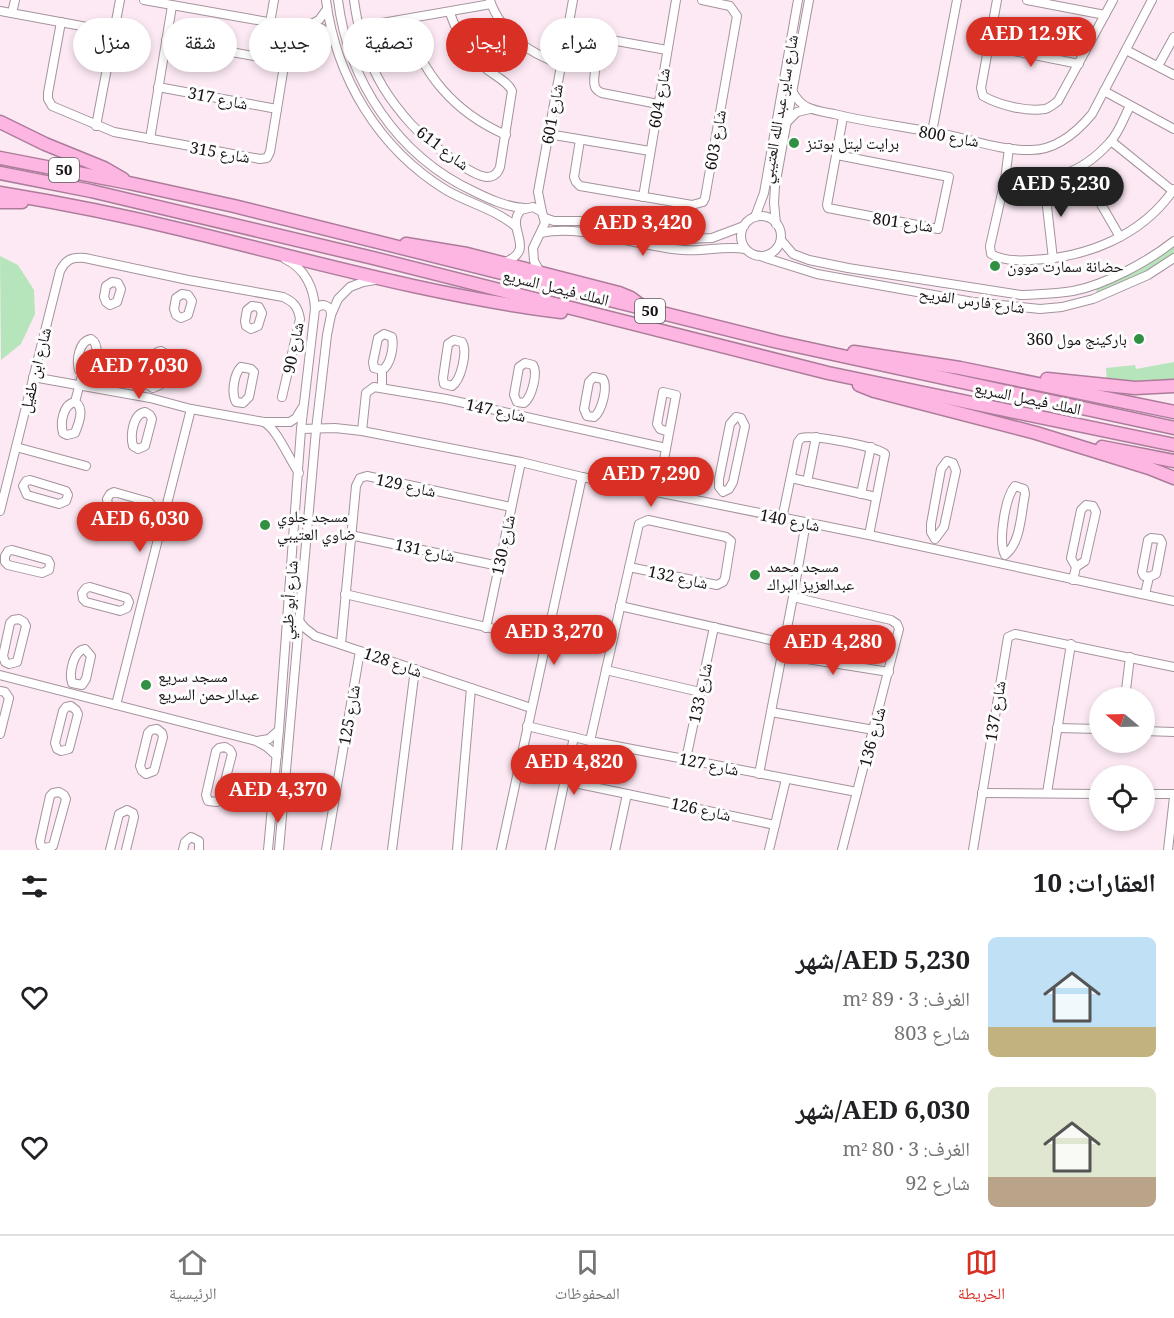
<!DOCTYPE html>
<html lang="ar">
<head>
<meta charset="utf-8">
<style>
  body { margin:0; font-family:Georgia,"Noto Naskh Arabic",serif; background:#f2f2f2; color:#202124; direction:rtl; height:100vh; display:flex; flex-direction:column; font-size:22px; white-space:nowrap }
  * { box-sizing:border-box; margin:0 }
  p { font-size:20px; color:#757577 }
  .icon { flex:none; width:33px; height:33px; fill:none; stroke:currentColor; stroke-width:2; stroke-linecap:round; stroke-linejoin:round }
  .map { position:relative; height:850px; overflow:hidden; direction:ltr }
  .sheet { display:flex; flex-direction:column; background:#fff; flex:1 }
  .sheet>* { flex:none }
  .banner { position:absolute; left:18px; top:18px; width:600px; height:54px; direction:rtl; display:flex; gap:12px }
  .needle { width:39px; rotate:289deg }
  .buttons { position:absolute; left:1089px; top:687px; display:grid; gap:12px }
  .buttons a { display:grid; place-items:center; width:66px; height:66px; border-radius:50%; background:#fff; box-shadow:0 3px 9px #0003; font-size:30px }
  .price { position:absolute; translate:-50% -51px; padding:0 14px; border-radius:21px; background:#d93025; color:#fff; font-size:20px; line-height:39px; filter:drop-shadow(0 2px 3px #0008) }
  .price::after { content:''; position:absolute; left:50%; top:36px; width:18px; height:14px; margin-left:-9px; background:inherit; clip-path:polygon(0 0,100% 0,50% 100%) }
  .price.on { background:#222; color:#fff }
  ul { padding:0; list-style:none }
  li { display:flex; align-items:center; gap:18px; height:150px; padding:0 18px }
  li span { display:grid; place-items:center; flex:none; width:168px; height:120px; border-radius:9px; color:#555 }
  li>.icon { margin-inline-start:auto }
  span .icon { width:72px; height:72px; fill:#fffc; stroke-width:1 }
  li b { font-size:26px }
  h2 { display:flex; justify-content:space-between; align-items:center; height:72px; padding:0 18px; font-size:26px }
  .tag { padding:0 21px; border-radius:27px; background:#fff; box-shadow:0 3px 9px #0003; font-size:21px; line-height:54px }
  .tag.on { background:#d93025; color:#fff }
  .tabs { display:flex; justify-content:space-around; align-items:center; height:84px; border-top:2px solid #e0e0e0; background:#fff; font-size:16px; color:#757577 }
  .tabs a { display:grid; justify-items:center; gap:3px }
  .tabs .on { color:#d93025 }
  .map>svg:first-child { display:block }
  .green { fill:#b7e5bb }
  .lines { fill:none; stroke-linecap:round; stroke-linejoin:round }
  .minor-casing { stroke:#a4939d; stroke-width:10 }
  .highway-casing { stroke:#ac7c9a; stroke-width:15 }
  .minor { stroke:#fff; stroke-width:8 }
  .highway { stroke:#fdb5e2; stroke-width:12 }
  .poi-dot { fill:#319043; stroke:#fdfdfd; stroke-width:2 }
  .labels { text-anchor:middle; stroke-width:6; stroke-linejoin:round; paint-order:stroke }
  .shield { fill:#fdfdfd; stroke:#5c585b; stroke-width:1.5 }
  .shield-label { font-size:15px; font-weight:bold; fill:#171115 }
  .street-label { font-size:16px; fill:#171115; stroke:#fdfdfd }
  .poi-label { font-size:16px; fill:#171115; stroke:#fdfdfd; text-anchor:start }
</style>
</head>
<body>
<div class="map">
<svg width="1174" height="850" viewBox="0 0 1174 850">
  <rect width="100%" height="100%" fill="#fce9f4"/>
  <!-- green -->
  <g class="green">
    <path d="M1174,246V254L1153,269L1097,295L1096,288L1139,270Z"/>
    <path d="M0,256L18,265L34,290L35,314L21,344L1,360Z"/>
    <path d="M1174,362V379L1107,384L1106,368L1135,365L1136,369Z"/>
  </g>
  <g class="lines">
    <!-- minor casing -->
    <g class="minor-casing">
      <g id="minor">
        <path d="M144,0L285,25L321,28L332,35"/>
        <path d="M326,0C336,78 379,149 446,190C468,203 495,209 515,226"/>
        <path d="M338,0C348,81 398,156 473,191C489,199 506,207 525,208"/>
        <path d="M354,0C358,31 367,60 383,87C391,100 401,113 411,124C423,137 469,176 487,177C494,177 498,173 500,167L512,91C507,80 492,75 483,66C467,52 457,33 450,13"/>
        <path d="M997,0L981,88L983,96C999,105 1026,112 1045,109C1050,108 1054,104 1058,101L1113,0"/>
        <path d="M1027,0L1105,15"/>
        <path d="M490,1C503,35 528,53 561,64"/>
        <path d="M0,11L114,32"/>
        <path d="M12,13L15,0"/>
        <path d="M406,19C420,73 455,113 506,135"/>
        <path d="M61,22L48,93V99L52,106L114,132L260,159L267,158L270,152L283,72L281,63L275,60L166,40"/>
        <path d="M270,23L274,0"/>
        <path d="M306,27L319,20L327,9"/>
        <path d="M359,27L491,4"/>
        <path d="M989,46L1079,64"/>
        <path d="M1126,50L1174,75"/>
        <path d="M1158,66L1174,37"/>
        <path d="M158,87L277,109"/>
        <path d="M792,91C796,98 800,104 807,107C815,111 825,112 834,114C866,122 900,126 933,132C965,137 999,151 1031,150C1056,150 1077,132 1092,114L1152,0"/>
        <path d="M1104,91L1174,129"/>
        <path d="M658,104L602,93C598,91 597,91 595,87C592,78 599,46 606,41L611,40L667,50"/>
        <path d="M787,122L797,112L810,109"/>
        <path d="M96,126L120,0"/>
        <path d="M932,132L957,0"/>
        <path d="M548,134L650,151"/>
        <path d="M150,139L172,6"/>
        <path d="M580,140L574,177L576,182L580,186L692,205L703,202L705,198L737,16L730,6L702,0"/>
        <path d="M1111,141L1173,191"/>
        <path d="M1009,148L1005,180L990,246L991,254C1003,261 1018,261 1031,260C1086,258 1142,236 1174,189"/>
        <path d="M837,155L949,177L938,229L828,208L827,205L843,117"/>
        <path d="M1080,168L1120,237"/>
        <path d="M1005,180C1050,180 1078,178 1110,142C1119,133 1124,117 1130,106"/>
        <path d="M1044,180L1053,259"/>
        <path d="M643,197L676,0"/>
        <path d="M542,212L538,192L573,0"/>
        <circle cx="761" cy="236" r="20"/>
        <path d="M755,217L764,193L798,0"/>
        <path d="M545,218L554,221H583L684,239L712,238L744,226"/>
        <path d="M776,224L774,203L775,186L809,0"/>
        <path d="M541,233C582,223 641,248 684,250C705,252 725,245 745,249"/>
        <path d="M781,240L793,254L809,260L848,268L1021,295C1039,294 1056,294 1073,291C1105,285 1149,261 1174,241"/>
        <path d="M763,257L817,274L973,302L1040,309L1062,307L1093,299L1148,275L1174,258"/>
        <path d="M505,262C538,249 504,228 521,210L533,207L542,212L545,223L533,248L534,261L540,272"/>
        <path d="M112,282L118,283L121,289L117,302L110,305L106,302L104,297L106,286Z"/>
        <path d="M182,294L188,295L192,301L188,315L181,318L176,315L174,309L176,298Z"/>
        <path d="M252,306L259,307L262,313L258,326L251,329L246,326L245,321L247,310Z"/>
        <path d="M315,309C322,302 331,305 331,315"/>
        <path d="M91,339C101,345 95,360 91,370L83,372L79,370C76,360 79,341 91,339Z"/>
        <path d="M454,340L462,342C468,351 461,380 452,386L444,384L443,378L448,344Z"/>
        <path d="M161,351L166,354L167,358L160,385L153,388L148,385C145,375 149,353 161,351Z"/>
        <path d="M525,363L533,365C538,373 532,397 524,403L517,402L514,395L519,367Z"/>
        <path d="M241,367L251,369L254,372L249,397L243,403L236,402C231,393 234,374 241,367Z"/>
        <path d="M33,377L150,398L191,409L264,422H290L296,418L302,408"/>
        <path d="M594,377L603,379C608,387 602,411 594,417L587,416L584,409L589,382Z"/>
        <path d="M382,388V370C391,365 394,346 392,337L384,334L378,338L373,362L374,368L382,370"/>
        <path d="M75,402C85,408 79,423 75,433L67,435L63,433C60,423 63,404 75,402Z"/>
        <path d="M75,402L83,372"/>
        <path d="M145,412L150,415L152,419L145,446L138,449L133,446C130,435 133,414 145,412Z"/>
        <path d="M736,417L741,418L745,426L733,482L729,489L723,492L719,487V479L730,424Z"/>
        <path d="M264,422C277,429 289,459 299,473"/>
        <path d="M301,429L335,428L362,431L521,462L582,477L869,535L1174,601"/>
        <path d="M362,431L366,393L374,387L446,399L666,448"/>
        <path d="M16,447L86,466"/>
        <path d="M947,461L953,463L956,471L944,527L935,539L931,532V524L941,469Z"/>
        <path d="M791,478L876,497"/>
        <path d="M30,480L66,491L68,495L66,501L59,504L27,495L23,486L26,481Z"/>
        <path d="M807,482L816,437"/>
        <path d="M1015,486L1024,489L1025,494C1021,513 1021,543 1005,555C998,542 1005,497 1015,486Z"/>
        <path d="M114,492L149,502L152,506L150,512L143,515L111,508L108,504L107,499L110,494Z"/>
        <path d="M658,492L676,395L663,392L657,424L660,429L669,432"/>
        <path d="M861,494L871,447"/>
        <path d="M0,511L60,271C66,259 72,257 85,258L188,280L283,297C294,302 298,307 300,319L282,397"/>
        <path d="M782,519L798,442L801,438C812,434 879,447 885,454L869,535"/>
        <path d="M350,535L499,566"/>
        <path d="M1151,538L1160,539L1162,543L1156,574L1149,577L1144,576L1142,572L1148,540Z"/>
        <path d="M12,550L48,560L50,564L49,570L42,573L8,565L5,562V556L8,551Z"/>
        <path d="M1073,580L1076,567L1071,558L1081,510L1086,505L1093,506L1096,512L1085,561L1076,567"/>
        <path d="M90,587L127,598L129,602L127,608L120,611L86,602L83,599L82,593L86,588Z"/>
        <path d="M345,594L546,641"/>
        <path d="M1145,594L1149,577"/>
        <path d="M793,597L891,620L897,624L899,629L842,850"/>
        <path d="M620,606L784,643"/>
        <path d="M19,619L24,622L26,626L17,662L9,664L5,662L3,656L10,623L13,620Z"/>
        <path d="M299,621L305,628L315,636L531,708"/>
        <path d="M486,628L521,462"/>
        <path d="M341,644L356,486L360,478L367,476L511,507"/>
        <path d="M85,649L91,656L86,679L82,685L72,683C69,673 73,651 85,649Z"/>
        <path d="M782,655L889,672"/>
        <path d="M606,670L700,692"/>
        <path d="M0,675L256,741L267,747L277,756"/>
        <path d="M0,691L5,692L9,698L0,734"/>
        <path d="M1125,698L1130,657"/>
        <path d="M116,705L191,409"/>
        <path d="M71,706L76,710L78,714L69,749L61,751L57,749L55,743L63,711L66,707Z"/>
        <path d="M771,712L874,730"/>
        <path d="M527,726L590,741L857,792"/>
        <path d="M1057,728L1100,729"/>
        <path d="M157,729L162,733L163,737L154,771L146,774L142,771L140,766L148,733L151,730Z"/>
        <path d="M1144,731L1174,732"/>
        <path d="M257,741L269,739L279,730"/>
        <path d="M590,741C606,670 622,599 638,528L639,524L648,520L726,537L731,541L725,578L723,582L717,585L629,567"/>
        <path d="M225,747L230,750L232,754L221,797L217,802L208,801L206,795L216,751L219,748Z"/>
        <path d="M686,759L714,627"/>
        <path d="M759,774L793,597L806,522"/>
        <path d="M565,781L775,825"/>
        <path d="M59,792L64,795L66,799L53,846L45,848L41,846L40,841L50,796L53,793Z"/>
        <path d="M982,793L1100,794"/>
        <path d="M1047,793L1071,644"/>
        <path d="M1144,794H1174"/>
        <path d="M110,850L119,814L127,810L133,813L134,817L126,850"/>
        <path d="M183,850L185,842L191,837L199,841V850"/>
        <path d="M268,850L279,730L301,429L315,309C314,288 305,268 285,259"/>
        <path d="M279,850L316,430L327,335L331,315L338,299L350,287L363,282L375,280"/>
        <path d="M326,850L360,651"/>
        <path d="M392,850L415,669"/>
        <path d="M457,850L471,688"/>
        <path d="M501,850L582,477"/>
        <path d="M550,850L574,737"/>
        <path d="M615,850L627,794"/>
        <path d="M769,850L786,779"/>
        <path d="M973,850L1008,637L1015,634L1174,667"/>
        <path d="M1168,850L1174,797"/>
      </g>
    </g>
    <!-- highway casing -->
    <g class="highway-casing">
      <g id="highway">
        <path d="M0,122L45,144L104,168L123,179"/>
        <path d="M0,158L129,183L234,206L778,342L1174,428"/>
        <path d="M0,173L91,191L373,258L828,373L1174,445"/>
        <path d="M0,193C61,203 122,215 183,230C308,260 432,296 561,312"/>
        <path d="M0,202H22"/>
        <path d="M406,244L467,254L619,293L631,298L643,307"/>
        <path d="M854,352L960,368L1174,412"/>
        <path d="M1047,379L1135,388L1174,386"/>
        <path d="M859,385L874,391L1036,433L1149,468L1174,478"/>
        <path d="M1102,447L1174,461"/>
      </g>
    </g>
    <!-- minor -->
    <use href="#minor" class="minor"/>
    <!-- highway -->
    <use href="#highway" class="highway"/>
  </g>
  <!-- markers -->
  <g class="poi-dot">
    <circle cx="794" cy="143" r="6"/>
    <circle cx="995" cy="266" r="6"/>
    <circle cx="1139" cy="339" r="6"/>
    <circle cx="265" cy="525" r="6"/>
    <circle cx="755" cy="575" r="6"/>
    <circle cx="146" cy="685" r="6"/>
  </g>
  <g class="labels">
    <!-- shield labels -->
    <g class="shield">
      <rect x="49" y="158" width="30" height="24" rx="4.5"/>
      <rect x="635" y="299" width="30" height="24" rx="4.5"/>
    </g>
    <g class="shield-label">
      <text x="64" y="175">50</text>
      <text x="650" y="316">50</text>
    </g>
    <!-- street labels -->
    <g class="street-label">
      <text transform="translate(218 98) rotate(11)" y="6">شارع 317</text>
      <text transform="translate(659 98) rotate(-80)" y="6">شارع 604</text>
      <text transform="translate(779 109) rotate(-80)" y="6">شارع ساير عبد الله العتيبي</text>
      <text transform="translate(552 114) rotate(-80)" y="6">شارع 601</text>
      <text transform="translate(949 136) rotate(10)" y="6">شارع 800</text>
      <text transform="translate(715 140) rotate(-80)" y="6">شارع 603</text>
      <text transform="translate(443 148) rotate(37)" y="6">شارع 611</text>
      <text transform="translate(220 152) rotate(10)" y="6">شارع 315</text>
      <text transform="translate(903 222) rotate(8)" y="6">شارع 801</text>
      <text transform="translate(556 287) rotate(14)" y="6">الملك فيصل السريع</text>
      <text transform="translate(972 300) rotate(8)" y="6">شارع فارس الفريح</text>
      <text transform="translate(293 348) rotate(-79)" y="6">شارع 90</text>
      <text transform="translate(35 370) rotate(-76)" y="6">شارع ابن طفيل</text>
      <text transform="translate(1028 398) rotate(12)" y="6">الملك فيصل السريع</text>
      <text transform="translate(496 410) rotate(12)" y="6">شارع 147</text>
      <text transform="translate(406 485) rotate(12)" y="6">شارع 129</text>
      <text transform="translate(790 520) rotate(11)" y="6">شارع 140</text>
      <text transform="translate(503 545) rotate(-78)" y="6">شارع 130</text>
      <text transform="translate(425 550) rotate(12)" y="6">شارع 131</text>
      <text transform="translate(678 577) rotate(12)" y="6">شارع 132</text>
      <text transform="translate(289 600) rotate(-86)" y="6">شارع أبو ظبي</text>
      <text transform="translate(393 662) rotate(19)" y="6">شارع 128</text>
      <text transform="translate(700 693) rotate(-78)" y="6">شارع 133</text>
      <text transform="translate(995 711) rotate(-81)" y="6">شارع 137</text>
      <text transform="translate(349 715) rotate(-80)" y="6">شارع 125</text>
      <text transform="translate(872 737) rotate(-75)" y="6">شارع 136</text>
      <text transform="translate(709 764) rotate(11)" y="6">شارع 127</text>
      <text transform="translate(701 809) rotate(12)" y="6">شارع 126</text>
    </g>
    <!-- poi labels -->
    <g class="poi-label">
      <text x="806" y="149">برايت ليتل بوتنز</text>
      <text x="1007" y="272">حضانة سمارت موون</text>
      <text x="1127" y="345" text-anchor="end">باركينج مول 360</text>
      <text x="277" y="522">مسجد جلوي<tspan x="277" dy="18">ضاوي العتيبي</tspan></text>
      <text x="767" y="572">مسجد محمد<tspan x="767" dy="18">عبدالعزيز البراك</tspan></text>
      <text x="158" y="682">مسجد سريع<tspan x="158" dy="18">عبدالرحمن السريع</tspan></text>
    </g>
  </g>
</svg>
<div class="buttons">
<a><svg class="needle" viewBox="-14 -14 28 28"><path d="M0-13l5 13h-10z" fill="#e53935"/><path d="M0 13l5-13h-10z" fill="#757577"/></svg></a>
<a><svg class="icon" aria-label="locate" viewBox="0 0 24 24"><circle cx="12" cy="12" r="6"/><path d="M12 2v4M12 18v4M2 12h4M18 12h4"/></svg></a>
</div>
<b class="price" style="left:1031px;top:68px">AED 12.9K</b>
<b class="price on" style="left:1061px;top:218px">AED 5,230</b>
<b class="price" style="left:643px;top:257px">AED 3,420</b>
<b class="price" style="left:139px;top:400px">AED 7,030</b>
<b class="price" style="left:651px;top:508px">AED 7,290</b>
<b class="price" style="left:140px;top:553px">AED 6,030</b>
<b class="price" style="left:554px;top:666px">AED 3,270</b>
<b class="price" style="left:833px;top:676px">AED 4,280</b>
<b class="price" style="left:574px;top:796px">AED 4,820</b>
<b class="price" style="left:278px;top:824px">AED 4,370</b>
<div class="banner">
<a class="tag">شراء</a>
<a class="tag on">إيجار</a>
<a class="tag">تصفية</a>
<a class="tag">جديد</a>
<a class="tag">شقة</a>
<a class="tag">منزل</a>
</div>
</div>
<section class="sheet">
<h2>العقارات: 10<svg class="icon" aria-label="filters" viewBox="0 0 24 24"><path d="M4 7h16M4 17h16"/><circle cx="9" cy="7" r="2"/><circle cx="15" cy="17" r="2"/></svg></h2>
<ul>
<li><span style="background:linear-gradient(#bfe0f5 75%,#c2b280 0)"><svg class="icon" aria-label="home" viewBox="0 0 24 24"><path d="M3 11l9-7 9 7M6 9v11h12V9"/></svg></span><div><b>AED 5,230/شهر</b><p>الغرف: 3 · 89 m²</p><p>شارع 803</p></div><svg class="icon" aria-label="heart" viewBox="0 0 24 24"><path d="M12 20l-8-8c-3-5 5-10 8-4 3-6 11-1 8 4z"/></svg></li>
<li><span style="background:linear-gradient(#dfe7d0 75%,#b9a48a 0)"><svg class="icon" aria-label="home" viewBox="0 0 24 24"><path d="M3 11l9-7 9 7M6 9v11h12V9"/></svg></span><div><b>AED 6,030/شهر</b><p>الغرف: 3 · 80 m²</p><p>شارع 92</p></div><svg class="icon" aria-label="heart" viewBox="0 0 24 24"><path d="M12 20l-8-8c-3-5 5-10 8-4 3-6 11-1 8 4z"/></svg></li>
</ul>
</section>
<nav class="tabs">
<a class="on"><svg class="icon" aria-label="map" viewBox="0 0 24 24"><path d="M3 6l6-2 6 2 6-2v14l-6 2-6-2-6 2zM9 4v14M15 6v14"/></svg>الخريطة</a>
<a><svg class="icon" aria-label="saved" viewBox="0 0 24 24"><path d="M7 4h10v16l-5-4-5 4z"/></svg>المحفوظات</a>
<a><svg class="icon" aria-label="home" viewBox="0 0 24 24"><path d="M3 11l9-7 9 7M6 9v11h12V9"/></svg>الرئيسية</a>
</nav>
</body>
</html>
